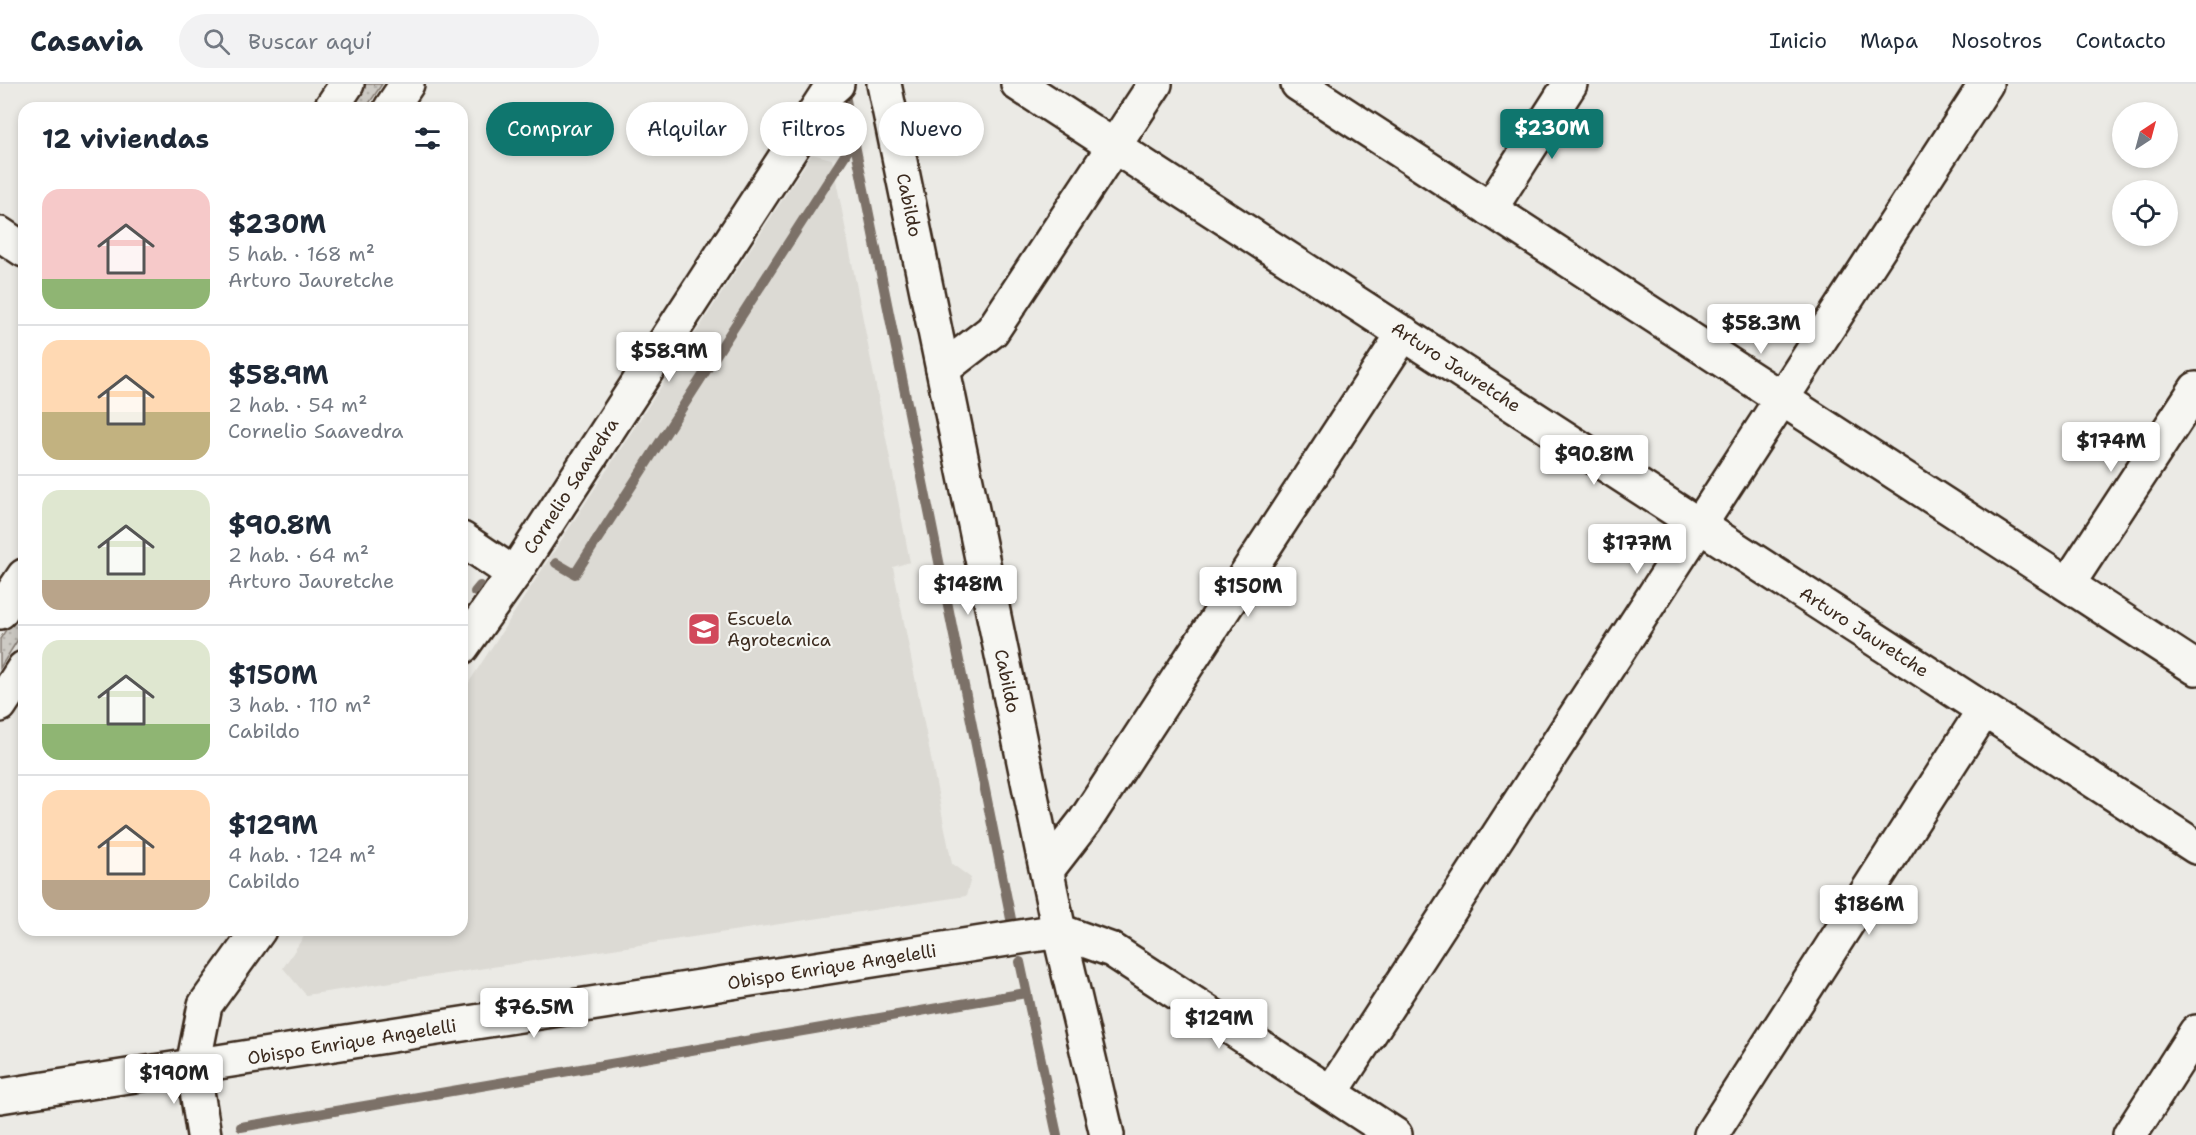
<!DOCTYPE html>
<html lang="es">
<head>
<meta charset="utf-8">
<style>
  body { margin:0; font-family:"Shantell Sans",sans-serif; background:#f2f2f3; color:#1f2937; height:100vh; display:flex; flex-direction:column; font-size:22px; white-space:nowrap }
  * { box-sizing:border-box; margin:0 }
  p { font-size:20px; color:#747a83 }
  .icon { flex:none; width:33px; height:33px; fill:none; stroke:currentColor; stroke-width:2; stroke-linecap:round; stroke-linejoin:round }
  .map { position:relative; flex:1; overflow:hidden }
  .panel { position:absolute; left:18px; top:18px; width:450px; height:834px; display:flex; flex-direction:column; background:#fff; border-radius:18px; box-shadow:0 3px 9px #0003 }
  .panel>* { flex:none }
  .guide { position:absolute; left:486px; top:18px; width:570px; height:54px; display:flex; gap:12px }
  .needle { width:39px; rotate:36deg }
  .buttons { position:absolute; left:2112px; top:18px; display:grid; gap:12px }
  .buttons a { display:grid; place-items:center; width:66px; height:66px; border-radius:50%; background:#fff; box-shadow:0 3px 9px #0003; font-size:30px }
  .price { position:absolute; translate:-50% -51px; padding:0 14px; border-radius:6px; background:#fff; color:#222; font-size:20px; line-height:39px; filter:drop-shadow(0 2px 3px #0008) }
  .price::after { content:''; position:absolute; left:50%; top:36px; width:18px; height:14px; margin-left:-9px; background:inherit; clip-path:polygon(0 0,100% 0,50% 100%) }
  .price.current { background:#0f766e; color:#fff }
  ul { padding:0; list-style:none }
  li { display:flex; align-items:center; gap:18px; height:150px; padding:0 24px }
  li+li { border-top:2px solid #e0e1e3 }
  li span { display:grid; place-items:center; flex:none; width:168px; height:120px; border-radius:18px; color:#555 }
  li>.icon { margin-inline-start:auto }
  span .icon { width:72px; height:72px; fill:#fffc; stroke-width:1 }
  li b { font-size:26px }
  h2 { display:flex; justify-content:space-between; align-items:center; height:72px; padding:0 24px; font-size:26px }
  .tag { padding:0 21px; border-radius:27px; background:#fff; box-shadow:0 3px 9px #0003; font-size:21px; line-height:54px }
  .tag.current { background:#0f766e; color:#fff }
  header { display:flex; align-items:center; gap:36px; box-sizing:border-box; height:84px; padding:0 30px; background:#fff; border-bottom:2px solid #e0e1e3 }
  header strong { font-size:28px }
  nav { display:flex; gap:33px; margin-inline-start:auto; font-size:21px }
  .search { width:420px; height:54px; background:#f2f2f3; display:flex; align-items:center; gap:15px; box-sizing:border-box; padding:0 21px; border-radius:33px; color:#747a83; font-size:22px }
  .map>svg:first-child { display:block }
  .built { fill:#dcdad4 }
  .grass { fill:url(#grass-dots); stroke:#847a71; stroke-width:1.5 }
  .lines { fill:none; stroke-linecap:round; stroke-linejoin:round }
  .stream { stroke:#7c7167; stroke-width:10 }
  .street-casing { stroke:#3b2a1e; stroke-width:38 }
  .street { stroke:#f6f6f2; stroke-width:33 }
  .labels { text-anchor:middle; stroke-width:4.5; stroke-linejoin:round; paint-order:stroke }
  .street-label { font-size:18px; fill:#3b2a1e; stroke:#f6f6f2 }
  .poi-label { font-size:18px; fill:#3b2a1e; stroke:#f6f6f2; text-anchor:start }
</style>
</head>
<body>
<header>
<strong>Casavia</strong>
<div class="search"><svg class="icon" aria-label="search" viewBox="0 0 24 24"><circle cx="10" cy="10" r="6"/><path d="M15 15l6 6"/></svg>Buscar aquí</div>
<nav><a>Inicio</a><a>Mapa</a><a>Nosotros</a><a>Contacto</a></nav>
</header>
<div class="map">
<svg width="2196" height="1051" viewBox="0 0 2196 1051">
  <defs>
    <pattern id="grass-dots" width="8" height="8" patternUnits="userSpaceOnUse" patternTransform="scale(1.5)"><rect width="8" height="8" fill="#cdcac4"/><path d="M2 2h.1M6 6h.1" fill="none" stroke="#b1aea8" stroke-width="1.8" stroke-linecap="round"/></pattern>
  </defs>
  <rect width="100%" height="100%" fill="#ebeae5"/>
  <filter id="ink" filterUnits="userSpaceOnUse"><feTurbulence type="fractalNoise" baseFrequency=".0167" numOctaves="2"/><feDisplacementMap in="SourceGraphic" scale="12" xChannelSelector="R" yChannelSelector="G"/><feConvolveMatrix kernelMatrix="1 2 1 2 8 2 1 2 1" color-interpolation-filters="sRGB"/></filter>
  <g filter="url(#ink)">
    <!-- built -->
    <path class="built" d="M812,70L832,75L910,478L893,483L952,780L971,794L966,812L306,911L283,884L308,846H462V609Z"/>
    <!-- grass -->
    <g class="grass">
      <path d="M366,0H382L366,24H350Z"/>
      <path d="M24,518V546L0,584V555Z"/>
    </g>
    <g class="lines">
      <!-- stream -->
      <g class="stream">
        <path d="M845,11L1011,835"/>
        <path d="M556,479L575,490L854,57"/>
        <path d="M475,508L480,502"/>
        <path d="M1020,878L1057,1051"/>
        <path d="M241,1043L1026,909"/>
      </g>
      <!-- street casing -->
      <g class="street-casing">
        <g id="street">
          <path d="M884,0L1059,847L1107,1051"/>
          <path d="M1018,0L2196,763"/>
          <path d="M1298,0L2196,584"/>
          <path d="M331,24L347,0"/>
          <path d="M391,24L407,0"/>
          <path d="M1490,125L1570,0"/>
          <path d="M0,150L24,166"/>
          <path d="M943,285L992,247L1155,0"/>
          <path d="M462,455L514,490"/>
          <path d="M2068,500L2196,305"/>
          <path d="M0,528L24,492"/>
          <path d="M462,563L514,490L828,8L837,0"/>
          <path d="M0,621L24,584"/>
          <path d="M1047,786L1085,737L1404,249"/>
          <path d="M1331,1009L1986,0"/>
          <path d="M0,1012L1059,847L1112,866L1395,1051"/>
          <path d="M204,1051L193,982L205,921L259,846"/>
          <path d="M1711,1051L1984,626"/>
          <path d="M2130,1051L2196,948"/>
        </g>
      </g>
      <!-- street -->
      <use href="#street" class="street"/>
    </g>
  </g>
  <!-- icons -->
  <defs>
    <g id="school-square" transform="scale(1.725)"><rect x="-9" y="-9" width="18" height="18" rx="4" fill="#d1495b" stroke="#f6f6f2"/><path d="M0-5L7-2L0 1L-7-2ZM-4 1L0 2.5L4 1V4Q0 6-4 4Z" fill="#fff"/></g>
  </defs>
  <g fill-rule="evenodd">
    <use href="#school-square" x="704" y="545"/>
  </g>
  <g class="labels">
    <!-- street labels -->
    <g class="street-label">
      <text transform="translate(909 121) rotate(78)" y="6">Cabildo</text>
      <text transform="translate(1456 283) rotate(33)" y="6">Arturo Jauretche</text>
      <text transform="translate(571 402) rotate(-57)" y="6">Cornelio Saavedra</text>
      <text transform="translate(1864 548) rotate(33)" y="6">Arturo Jauretche</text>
      <text transform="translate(1007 597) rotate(78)" y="6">Cabildo</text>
      <text transform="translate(832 883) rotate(-9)" y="6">Obispo Enrique Angelelli</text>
      <text transform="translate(352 958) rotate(-9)" y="6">Obispo Enrique Angelelli</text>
    </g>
    <!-- poi labels -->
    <g class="poi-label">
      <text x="727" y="541">Escuela<tspan x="727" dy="21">Agrotecnica</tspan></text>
    </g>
  </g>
</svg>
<div class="buttons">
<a><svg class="needle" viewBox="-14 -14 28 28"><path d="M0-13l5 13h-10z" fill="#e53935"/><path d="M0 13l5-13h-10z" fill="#747a83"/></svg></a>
<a><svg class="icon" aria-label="locate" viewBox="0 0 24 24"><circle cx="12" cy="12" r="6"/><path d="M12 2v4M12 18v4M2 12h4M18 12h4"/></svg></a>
</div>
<b class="price current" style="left:1552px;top:76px">$230M</b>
<b class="price" style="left:1761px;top:271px">$58.3M</b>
<b class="price" style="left:669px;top:299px">$58.9M</b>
<b class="price" style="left:2111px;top:389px">$174M</b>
<b class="price" style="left:1594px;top:402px">$90.8M</b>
<b class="price" style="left:1637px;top:491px">$177M</b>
<b class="price" style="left:968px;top:532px">$148M</b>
<b class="price" style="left:1248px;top:534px">$150M</b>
<b class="price" style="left:1869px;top:852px">$186M</b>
<b class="price" style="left:534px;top:955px">$76.5M</b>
<b class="price" style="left:1219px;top:966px">$129M</b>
<b class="price" style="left:174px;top:1021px">$190M</b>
<div class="guide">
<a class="tag current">Comprar</a>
<a class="tag">Alquilar</a>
<a class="tag">Filtros</a>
<a class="tag">Nuevo</a>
</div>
<section class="panel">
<h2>12 viviendas<svg class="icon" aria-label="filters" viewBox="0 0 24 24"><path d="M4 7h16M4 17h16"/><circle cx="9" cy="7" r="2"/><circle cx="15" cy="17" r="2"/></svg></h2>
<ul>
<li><span style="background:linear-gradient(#f6c9c9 75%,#8fb573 0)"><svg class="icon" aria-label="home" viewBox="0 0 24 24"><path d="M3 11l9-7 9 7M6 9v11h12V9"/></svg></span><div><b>$230M</b><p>5 hab. · 168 m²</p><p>Arturo Jauretche</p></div></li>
<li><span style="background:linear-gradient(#ffd9b3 60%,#c2b280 0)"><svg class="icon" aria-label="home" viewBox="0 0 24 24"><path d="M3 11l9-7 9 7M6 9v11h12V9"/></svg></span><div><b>$58.9M</b><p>2 hab. · 54 m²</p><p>Cornelio Saavedra</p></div></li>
<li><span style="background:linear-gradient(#dfe7d0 75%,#b9a48a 0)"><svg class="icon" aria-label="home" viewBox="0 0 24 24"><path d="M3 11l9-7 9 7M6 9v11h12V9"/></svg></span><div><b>$90.8M</b><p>2 hab. · 64 m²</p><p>Arturo Jauretche</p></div></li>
<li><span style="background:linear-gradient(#dfe7d0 70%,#8fb573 0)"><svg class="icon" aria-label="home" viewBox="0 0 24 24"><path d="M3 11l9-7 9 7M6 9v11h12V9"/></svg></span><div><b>$150M</b><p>3 hab. · 110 m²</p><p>Cabildo</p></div></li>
<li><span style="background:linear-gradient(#ffd9b3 75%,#b9a48a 0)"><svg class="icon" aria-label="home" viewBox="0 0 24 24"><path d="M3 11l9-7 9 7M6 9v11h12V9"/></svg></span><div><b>$129M</b><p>4 hab. · 124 m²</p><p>Cabildo</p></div></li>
</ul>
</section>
</div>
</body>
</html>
